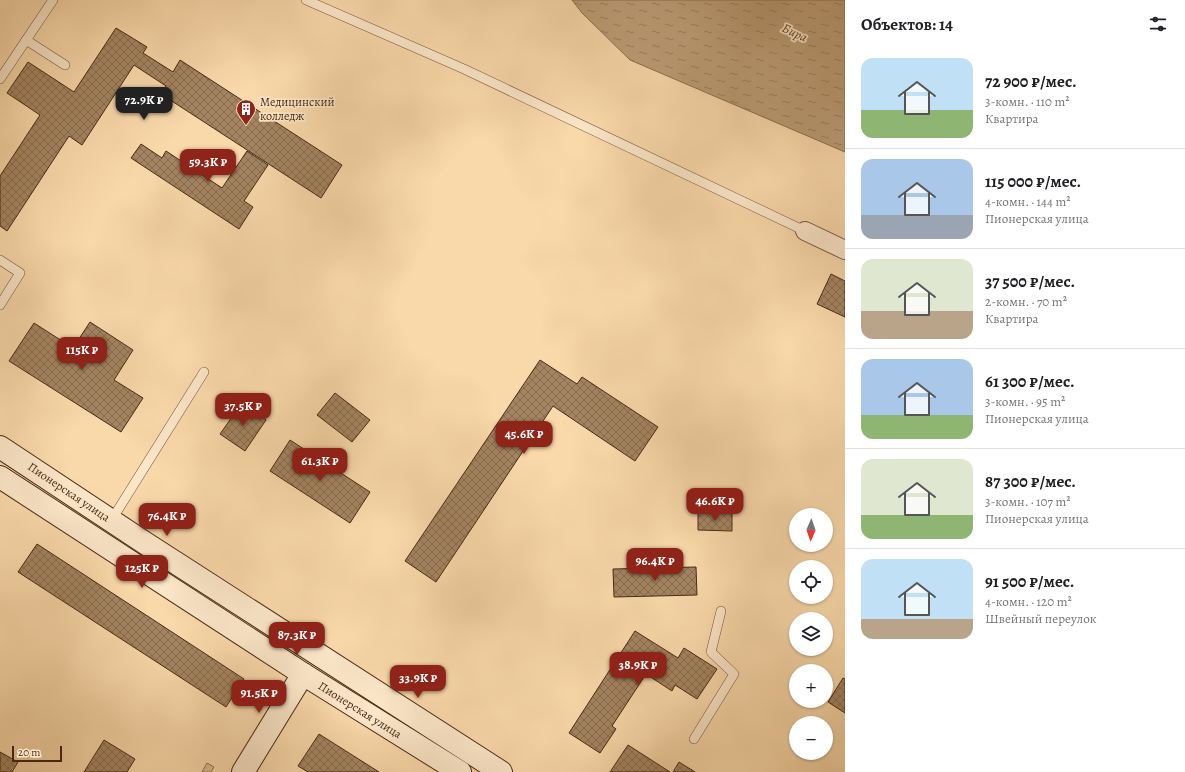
<!DOCTYPE html>
<html lang="ru">
<head>
<meta charset="utf-8">
<style>
  body { margin:0; font-family:Alegreya,serif; background:#f2f2f2; color:#202124; height:100vh; display:flex; flex-direction:column; font-size:15px; white-space:nowrap }
  * { box-sizing:border-box; margin:0 }
  p { font-size:13px; color:#757577 }
  .icon { flex:none; width:22px; height:22px; fill:none; stroke:currentColor; stroke-width:2; stroke-linecap:round; stroke-linejoin:round }
  .map { position:relative; flex:1; overflow:hidden }
  .panel { display:flex; flex-direction:column; background:#fff; width:340px }
  .panel>* { flex:none }
  .needle { width:26px; rotate:182deg }
  .fabs { position:absolute; left:789px; top:508px; display:grid; gap:8px }
  .fabs a { display:grid; place-items:center; width:44px; height:44px; border-radius:50%; background:#fff; box-shadow:0 1px 3px #0004; font-size:20px }
  .scale { position:absolute; left:12px; bottom:10px; width:50px; box-sizing:border-box; padding-left:4px; border:2px solid #472a12; border-top:0; font-size:11px; line-height:14px; white-space:nowrap; color:#472a12; -webkit-text-stroke:3px #fbe6c8; paint-order:stroke }
  .price { position:absolute; translate:-50% -34px; padding:0 9px; border-radius:8px; background:#8f2418; color:#fff; font-size:13px; line-height:26px; filter:drop-shadow(0 1px 2px #0008) }
  .price::after { content:''; position:absolute; left:50%; top:24px; width:12px; height:9px; margin-left:-6px; background:inherit; clip-path:polygon(0 0,100% 0,50% 100%) }
  .price.active { background:#222; color:#fff }
  ul { padding:0; list-style:none }
  li { display:flex; align-items:center; gap:12px; height:100px; padding:0 16px }
  li+li { border-top:1px solid #e0e0e0 }
  li span { display:grid; place-items:center; flex:none; width:112px; height:80px; border-radius:12px; color:#555 }
  li>.icon { margin-inline-start:auto }
  span .icon { width:48px; height:48px; fill:#fffc; stroke-width:1 }
  li b { font-size:17px }
  h2 { display:flex; justify-content:space-between; align-items:center; height:48px; padding:0 16px; font-size:17px }
  main { display:flex; flex:1; min-height:0 }
  .map>svg:first-child { display:block }
  .green { fill:#dbba90; stroke:#917251 }
  .water { fill:url(#water-ripples); stroke:#8d6f4e }
  .building { fill:url(#building-cross-hatch); stroke:#472a12 }
  .lines { fill:none; stroke-linecap:round; stroke-linejoin:round }
  .lane-casing { stroke:#745638; stroke-width:10 }
  .street-casing { stroke:#745638; stroke-width:20 }
  .secondary-casing { stroke:#472a12; stroke-width:24 }
  .lane { stroke:#fbe6c8; stroke-width:9 }
  .street { stroke:#fbe6c8; stroke-width:18 }
  .secondary { stroke:#fbe6c8; stroke-width:22 }
  .labels { text-anchor:middle; stroke-width:3.5; stroke-linejoin:round; paint-order:stroke }
  .poi-label { font-size:12px; fill:#472a12; stroke:#fbe6c8; text-anchor:start }
  .street-label { font-size:12px; fill:#472a12; stroke:#fbe6c8 }
  .water-label { font-size:13px; font-style:italic; fill:#64472b; stroke:#fbe6c8 }
</style>
</head>
<body>
<main>
<div class="map">
<svg width="845" height="772" viewBox="0 0 845 772">
  <defs>
    <pattern id="water-ripples" width="26" height="14" patternUnits="userSpaceOnUse"><rect width="26" height="14" fill="#bc9d76"/><path d="M2 4q2-2 4 0t4 0M15 11q2-2 4 0t4 0" fill="none" stroke="#9b805f"/></pattern>
    <pattern id="building-cross-hatch" width="8" height="8" patternUnits="userSpaceOnUse"><rect width="8" height="8" fill="#a48461"/><path d="M0 0l8 8M0 8l8-8" fill="none" stroke="#876c4f"/></pattern>
  </defs>
  <rect width="100%" height="100%" fill="#f9d8aa"/>
  <filter id="stains"><feTurbulence type="fractalNoise" baseFrequency=".005" numOctaves="4"/><feColorMatrix values="0 0 0 0 .2 0 0 0 0 .09 0 0 0 0 .02 0 0 0 .5 -.17"/></filter>
  <radialGradient id="worn" r=".72"><stop offset=".6" stop-color="#630" stop-opacity="0"/><stop offset="1" stop-color="#630" stop-opacity=".3"/></radialGradient>
  <!-- green -->
  <path class="green" d="M207,763L214,767L211,772H202Z"/>
  <!-- water -->
  <path class="water" d="M572,0H845V152L630,60L582,13Z"/>
  <!-- building -->
  <g class="building">
    <path d="M116,28L147,47L143,53L173,72L180,60L342,165L321,198L161,94L166,86L134,65L82,145L69,136L7,231L0,226V176L40,115L7,93L28,62L74,92Z"/>
    <path d="M141,144L162,158L166,151L222,188L247,151L268,165L244,201L253,207L239,229L131,158Z"/>
    <path d="M831,274L845,281V317L817,304Z"/>
    <path d="M90,322L133,350L114,380L143,398L121,432L9,361L34,323L73,348Z"/>
    <path d="M540,360L577,384L582,377L658,427L635,461L553,406L436,582L405,561Z"/>
    <path d="M335,393L370,420L352,442L317,415Z"/>
    <path d="M242,403L266,420L245,451L220,434Z"/>
    <path d="M290,440L370,492L350,523L270,471Z"/>
    <path d="M698,513H732V531L698,530Z"/>
    <path d="M37,544L244,679L226,707L18,572Z"/>
    <path d="M696,567L697,595L614,597L613,569Z"/>
    <path d="M635,631L678,658L684,648L717,669L697,699L675,685L672,691L646,674L612,726L616,729L600,753L569,733Z"/>
    <path d="M843,678L845,679V713L828,702Z"/>
    <path d="M319,734L379,772H308L298,766Z"/>
    <path d="M104,740L135,759L127,772H84Z"/>
    <path d="M628,745L670,772H610Z"/>
    <path d="M0,752L18,762L12,772H0Z"/>
    <path d="M679,762L695,772H673Z"/>
  </g>
  <g class="lines">
    <!-- lane casing -->
    <g class="lane-casing">
      <g id="lane">
        <path d="M306,0L464,69L805,231"/>
        <path d="M26,40L65,65"/>
        <path d="M0,79L53,0"/>
        <path d="M0,260L20,273L0,305"/>
        <path d="M111,521L204,372"/>
        <path d="M694,739L734,674L711,652L721,611"/>
      </g>
    </g>
    <!-- street casing -->
    <g class="street-casing">
      <path id="street" d="M805,231L845,250"/>
    </g>
    <!-- secondary casing -->
    <g class="secondary-casing">
      <g id="secondary">
        <path d="M0,447L145,543L501,772"/>
        <path d="M0,477L303,674L460,772"/>
        <path d="M243,772L303,674"/>
      </g>
    </g>
    <!-- lane -->
    <use href="#lane" class="lane"/>
    <!-- street -->
    <use href="#street" class="street"/>
    <!-- secondary -->
    <use href="#secondary" class="secondary"/>
  </g>
  <!-- icons -->
  <defs>
    <g id="building-pin" transform="scale(1)"><path d="M0 17L-7.5 6A9.5 9.5 0 1 1 7.5 6Z" fill="#8f2418" stroke="#fbe6c8"/><path d="M-4-6H4V6H1V3H-1V6H-4ZM-2.5-4.3h1.7v1.8h-1.7ZM.8-4.3h1.7v1.8H.8ZM-2.5-1h1.7V.8h-1.7ZM.8-1h1.7V.8H.8Z" fill="#fff"/></g>
  </defs>
  <g fill-rule="evenodd">
    <use href="#building-pin" x="246" y="109"/>
  </g>
  <g class="labels">
    <!-- poi labels -->
    <g class="poi-label">
      <text x="260" y="106">Медицинский<tspan x="260" dy="14">колледж</tspan></text>
    </g>
    <!-- street labels -->
    <g class="street-label">
      <text transform="translate(69 492) rotate(34)" y="4">Пионерская улица</text>
      <text transform="translate(360 710) rotate(32)" y="4">Пионерская улица</text>
    </g>
    <!-- water labels -->
    <g class="water-label">
      <text transform="translate(795 32) rotate(26)" y="5">Бира</text>
    </g>
  </g>
  <rect width="100%" height="100%" filter="url(#stains)"/>
  <rect width="100%" height="100%" fill="url(#worn)"/>
</svg>
<div class="fabs">
<a><svg class="needle" viewBox="-14 -14 28 28"><path d="M0-13l5 13h-10z" fill="#e53935"/><path d="M0 13l5-13h-10z" fill="#757577"/></svg></a>
<a><svg class="icon" aria-label="locate" viewBox="0 0 24 24"><circle cx="12" cy="12" r="6"/><path d="M12 2v4M12 18v4M2 12h4M18 12h4"/></svg></a>
<a><svg class="icon" aria-label="layers" viewBox="0 0 24 24"><path d="M12 4l9 5-9 5-9-5zM3 14l9 5 9-5"/></svg></a>
<a>+</a>
<a>−</a>
</div>
<div class="scale">20 m</div>
<b class="price active" style="left:144px;top:121px">72.9K ₽</b>
<b class="price" style="left:208px;top:183px">59.3K ₽</b>
<b class="price" style="left:82px;top:371px">115K ₽</b>
<b class="price" style="left:243px;top:427px">37.5K ₽</b>
<b class="price" style="left:524px;top:455px">45.6K ₽</b>
<b class="price" style="left:320px;top:482px">61.3K ₽</b>
<b class="price" style="left:715px;top:522px">46.6K ₽</b>
<b class="price" style="left:167px;top:537px">76.4K ₽</b>
<b class="price" style="left:655px;top:582px">96.4K ₽</b>
<b class="price" style="left:142px;top:589px">125K ₽</b>
<b class="price" style="left:297px;top:656px">87.3K ₽</b>
<b class="price" style="left:638px;top:686px">38.9K ₽</b>
<b class="price" style="left:418px;top:699px">33.9K ₽</b>
<b class="price" style="left:259px;top:714px">91.5K ₽</b>
</div>
<section class="panel">
<h2>Объектов: 14<svg class="icon" aria-label="filters" viewBox="0 0 24 24"><path d="M4 7h16M4 17h16"/><circle cx="9" cy="7" r="2"/><circle cx="15" cy="17" r="2"/></svg></h2>
<ul>
<li><span style="background:linear-gradient(#bfe0f5 65%,#8fb573 0)"><svg class="icon" aria-label="home" viewBox="0 0 24 24"><path d="M3 11l9-7 9 7M6 9v11h12V9"/></svg></span><div><b>72 900 ₽/мес.</b><p>3-комн. · 110 m²</p><p>Квартира</p></div></li>
<li><span style="background:linear-gradient(#a9c7e8 70%,#9aa5b1 0)"><svg class="icon" aria-label="home" viewBox="0 0 24 24"><path d="M3 11l9-7 9 7M6 9v11h12V9"/></svg></span><div><b>115 000 ₽/мес.</b><p>4-комн. · 144 m²</p><p>Пионерская улица</p></div></li>
<li><span style="background:linear-gradient(#dfe7d0 65%,#b9a48a 0)"><svg class="icon" aria-label="home" viewBox="0 0 24 24"><path d="M3 11l9-7 9 7M6 9v11h12V9"/></svg></span><div><b>37 500 ₽/мес.</b><p>2-комн. · 70 m²</p><p>Квартира</p></div></li>
<li><span style="background:linear-gradient(#a9c7e8 70%,#8fb573 0)"><svg class="icon" aria-label="home" viewBox="0 0 24 24"><path d="M3 11l9-7 9 7M6 9v11h12V9"/></svg></span><div><b>61 300 ₽/мес.</b><p>3-комн. · 95 m²</p><p>Пионерская улица</p></div></li>
<li><span style="background:linear-gradient(#dfe7d0 70%,#8fb573 0)"><svg class="icon" aria-label="home" viewBox="0 0 24 24"><path d="M3 11l9-7 9 7M6 9v11h12V9"/></svg></span><div><b>87 300 ₽/мес.</b><p>3-комн. · 107 m²</p><p>Пионерская улица</p></div></li>
<li><span style="background:linear-gradient(#bfe0f5 75%,#b9a48a 0)"><svg class="icon" aria-label="home" viewBox="0 0 24 24"><path d="M3 11l9-7 9 7M6 9v11h12V9"/></svg></span><div><b>91 500 ₽/мес.</b><p>4-комн. · 120 m²</p><p>Швейный переулок</p></div></li>
</ul>
</section>
</main>
</body>
</html>
